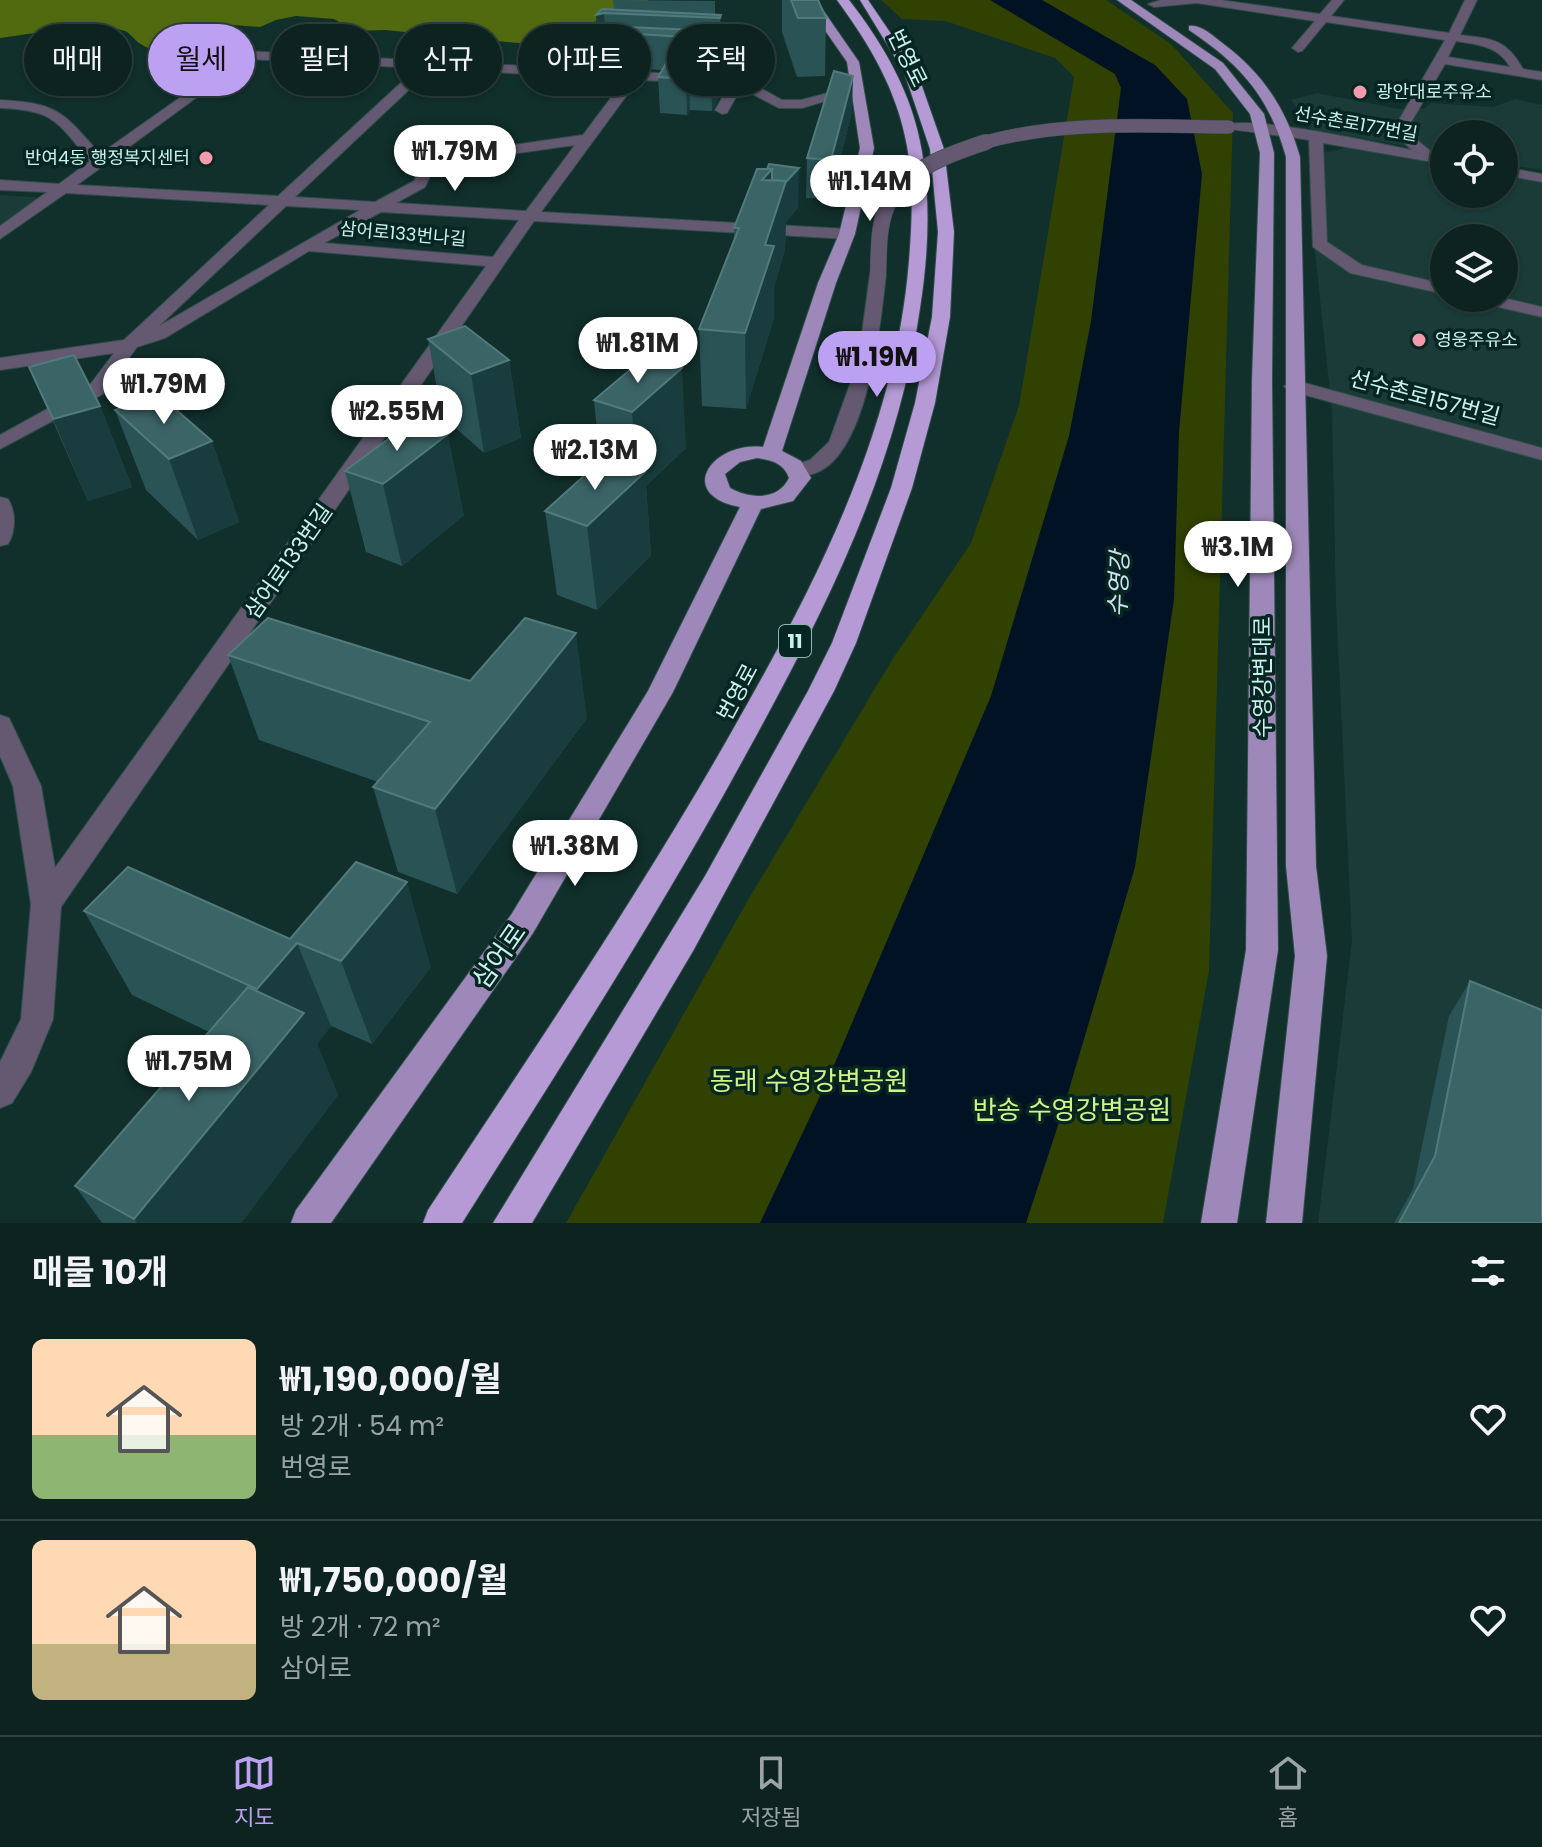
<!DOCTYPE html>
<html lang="ko">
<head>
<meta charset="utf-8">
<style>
  body { margin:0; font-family:Poppins,"Noto Sans KR",sans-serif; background:#1b2f2d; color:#f1f3f6; height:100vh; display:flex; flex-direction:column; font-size:30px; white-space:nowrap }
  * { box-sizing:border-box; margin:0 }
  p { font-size:26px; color:#9aa4a5 }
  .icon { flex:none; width:44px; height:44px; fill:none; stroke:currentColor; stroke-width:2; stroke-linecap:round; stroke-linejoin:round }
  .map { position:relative; height:1223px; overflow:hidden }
  .sheet { display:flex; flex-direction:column; background:#0d2320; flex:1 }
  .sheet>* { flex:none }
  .guide { position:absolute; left:24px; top:24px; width:800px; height:72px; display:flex; gap:16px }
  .fabs { position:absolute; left:1430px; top:120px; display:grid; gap:16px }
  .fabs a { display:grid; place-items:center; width:88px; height:88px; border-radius:50%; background:#0d2320; box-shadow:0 2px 6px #0004,0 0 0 2px #2d403e; font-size:40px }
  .price { position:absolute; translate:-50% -68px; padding:0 18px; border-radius:28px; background:#fff; color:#222; font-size:26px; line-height:52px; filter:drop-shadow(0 2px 4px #0008) }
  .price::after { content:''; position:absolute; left:50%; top:48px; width:24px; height:18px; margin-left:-12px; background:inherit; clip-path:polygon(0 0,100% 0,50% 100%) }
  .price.active { background:#bca0f2; color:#111 }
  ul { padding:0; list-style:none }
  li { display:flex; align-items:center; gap:24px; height:200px; padding:0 32px }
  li+li { border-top:2px solid #2d403e }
  li span { display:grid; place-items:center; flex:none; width:224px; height:160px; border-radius:12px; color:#555 }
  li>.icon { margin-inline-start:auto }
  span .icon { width:96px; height:96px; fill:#fffc; stroke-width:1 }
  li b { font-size:34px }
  h2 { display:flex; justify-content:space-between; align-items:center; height:96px; padding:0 32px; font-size:34px }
  .tag { padding:0 28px; border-radius:36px; background:#0d2320; box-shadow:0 2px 6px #0004,0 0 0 2px #2d403e; font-size:28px; line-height:72px }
  .tag.active { background:#bca0f2; color:#111 }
  .menu { display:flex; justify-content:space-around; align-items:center; height:112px; border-top:2px solid #2d403e; background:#0d2320; font-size:22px; color:#9aa4a5 }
  .menu a { display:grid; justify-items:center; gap:4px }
  .menu .active { color:#bca0f2 }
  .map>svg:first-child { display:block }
  .built { fill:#1a3b37; fill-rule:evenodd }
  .green { fill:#304102 }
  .forest { fill:#516a10 }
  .water { fill:#001223 }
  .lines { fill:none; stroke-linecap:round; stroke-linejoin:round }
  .minor-casing { stroke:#2e4e4a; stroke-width:2 }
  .major-casing { stroke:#2e4e4a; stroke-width:2 }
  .highway-casing { stroke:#2e4e4a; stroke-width:2 }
  .minor { fill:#645971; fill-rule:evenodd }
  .major { fill:#9e88b9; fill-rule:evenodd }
  .highway { fill:#b59ad6; fill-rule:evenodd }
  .minor-bridge-far1-casing { stroke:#2e4e4a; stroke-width:14; stroke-linecap:butt }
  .minor-bridge-casing { stroke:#2e4e4a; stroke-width:17; stroke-linecap:butt }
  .minor-bridge-far1 { stroke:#645971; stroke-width:13 }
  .minor-bridge { stroke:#645971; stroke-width:16 }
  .wall { fill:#2a5356 }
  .shaded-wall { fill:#193d3e }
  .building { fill:#3b6466; stroke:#517a7b; stroke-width:2 }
  .poi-dot { fill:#f29aae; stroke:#072521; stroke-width:3 }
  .labels { text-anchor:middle; stroke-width:7; stroke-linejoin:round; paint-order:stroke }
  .far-poi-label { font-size:18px; fill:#c8f2eb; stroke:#072521; text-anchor:start }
  .far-street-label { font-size:18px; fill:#c8f2eb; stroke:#072521 }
  .shield { fill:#072521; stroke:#8eb4ae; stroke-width:2 }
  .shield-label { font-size:20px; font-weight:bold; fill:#c8f2eb }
  .street-label { font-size:22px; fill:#c8f2eb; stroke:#072521 }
  .water-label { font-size:24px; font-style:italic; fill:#cfe1f1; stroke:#072521 }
  .near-street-label { font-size:26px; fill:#c8f2eb; stroke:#072521 }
  .near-park-label { font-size:26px; fill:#cff586; stroke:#072521 }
</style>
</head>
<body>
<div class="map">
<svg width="1542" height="1223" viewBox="0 0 1542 1223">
  <rect width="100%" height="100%" fill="#112f2b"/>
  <!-- built -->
  <g class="built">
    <path d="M1317,93L1399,109H1424L1431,103L1493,107L1515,99L1542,105V170L1504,164V134H1444V153L1311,129L1291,100Z"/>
    <path d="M1349,147L1444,164V194H1504V175L1542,182V1223H1318L1352,941L1336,603L1332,411L1309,197L1310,156ZM1444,238H1504V298H1444Z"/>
    <path d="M0,195L48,198L0,234Z"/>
  </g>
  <!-- green -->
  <path class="green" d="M881,0H1106L1171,44L1233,113L1209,971L1163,1223H566L745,905L892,660L971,543L1019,406L1074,77L1055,58L945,21L902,19Z"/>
  <!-- forest -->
  <path class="forest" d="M0,0H649L621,13L528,44L385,30L355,31L334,19L296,16L276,20L260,27L204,23L197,31L203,39C184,52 159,57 139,43C135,40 130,33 125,31C99,22 29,34 0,38Z"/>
  <!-- water -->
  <path class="water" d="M990,0H1042L1155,65L1187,99L1202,174L1179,432L1174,599L1135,867L1063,1110L1026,1223H760L829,1077L991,696L1069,436L1091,321L1121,88L1115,74Z"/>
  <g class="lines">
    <!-- minor casing -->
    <g class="minor-casing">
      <g id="minor">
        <path d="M1161,0H1220L1320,14L1332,0H1344L1331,16L1449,33L1465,0H1477L1460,35C1493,39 1506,39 1523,69L1542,72V80L1445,64L1406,131L1434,154L1444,156V164L1323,143L1327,242L1362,265L1444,284V294L1350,273L1313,247L1309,140C1295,137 1227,130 1222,127C1241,112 1381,144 1412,150L1392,132L1445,40L1326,22L1302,51L1298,52L1292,48L1315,21L1197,3L1154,7L1148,4ZM1456,41C1479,45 1498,46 1510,67L1448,57Z"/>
        <path d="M690,35L728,37L734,41L728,45L686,42V36Z"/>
        <path d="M246,51L731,77L730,69L736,65L742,69L744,79L782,100H801L859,85V91L802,108H779L741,88L727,113L722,114L715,110L730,84L638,80L541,212L847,229L855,234L847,239L534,221L61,907L53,1019L31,1072L12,1103L0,1108V1062L21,1019L31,904L13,786L0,756V715L9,718L41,786L55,868L486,266L309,251L165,338L137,347L103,394L0,449V435L89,386L114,353L0,370V358L124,340L269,205L66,193L0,239V226L47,192L0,190V180L59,184L90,161C57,122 55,110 0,108V100C58,103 63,112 100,154ZM249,59L417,68L278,196L77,185ZM431,69L625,79L583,135L424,158L414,181L375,202L295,197ZM575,145L526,211L396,203L425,187L435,165ZM286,206L360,210L159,326ZM381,212L519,220L493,257L324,243Z"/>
        <path d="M688,53L735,55L741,59L735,63L684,60L682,57Z"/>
        <path d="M1504,167L1542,174V182L1504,175Z"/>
        <path d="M878,269L886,274C881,320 866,493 791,474L787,470L791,466L810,460L829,442L858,362L870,274Z"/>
        <path d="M1473,298H1504L1542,307V317L1476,302Z"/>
        <path d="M1294,380L1542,448V460L1287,390L1284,386Z"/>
        <path d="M0,497L8,499C16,512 16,531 8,544L0,546Z"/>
      </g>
    </g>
    <!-- major casing -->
    <g class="major-casing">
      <g id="major">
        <path d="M804,0H816L859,62L874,148L855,234L836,283L782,451L801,461L811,478L793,501L761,509L673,692L533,933L331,1223H291L296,1210L511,915L648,691L740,507C674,494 713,441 763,447L818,283L839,234L860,148L847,62ZM757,458C771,460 784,463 789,478C778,501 750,499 730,488L725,474L740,462Z"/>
        <path d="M1117,0H1131L1223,63L1264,114L1274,153L1272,380L1278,950L1237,1223H1201L1246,950L1252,380L1260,153L1250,114L1215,69Z"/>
        <path d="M1189,26C1200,24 1212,35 1221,42C1262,72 1286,108 1300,157L1316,866L1327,956L1302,1223H1266L1295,956L1286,866V157C1269,96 1241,65 1189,30Z"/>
      </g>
    </g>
    <!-- highway casing -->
    <g class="highway-casing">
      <g id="highway">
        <path d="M837,0H849C884,45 913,95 922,152C931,203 928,257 920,308C897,471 823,614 745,756C658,916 559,1069 462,1223H423L428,1210C530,1055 635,901 727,740C812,591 895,435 909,261C912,223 914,183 907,146C897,90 870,45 837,0Z"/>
        <path d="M860,0H868L917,72L944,149L954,232L950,317L935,403L912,488L856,643L834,691L693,951L532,1223H493L705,876L808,691L832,643L891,488L915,403L932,317L938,232L930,149L904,72Z"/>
      </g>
    </g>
    <!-- minor -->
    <use href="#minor" class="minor"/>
    <!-- major -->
    <use href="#major" class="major"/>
    <!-- highway -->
    <use href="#highway" class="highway"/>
    <!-- minor-bridge-far1 casing -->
    <g class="minor-bridge-far1-casing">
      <path id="minor-bridge-far1" d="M979,144C1059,120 1147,126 1229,127"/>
    </g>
    <!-- minor-bridge casing -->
    <g class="minor-bridge-casing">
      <path id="minor-bridge" d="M878,274C879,253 878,231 885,211C899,171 949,154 986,142"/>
    </g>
    <!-- minor-bridge-far1 -->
    <use href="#minor-bridge-far1" class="minor-bridge-far1"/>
    <!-- minor-bridge -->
    <use href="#minor-bridge" class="minor-bridge"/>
  </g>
  <!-- wall -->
  <g class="wall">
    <path d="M613,0L715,1V15H721L722,49L720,52L722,89L712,111L690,110L687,115L660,113L658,77L662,70L593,66L591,31L597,25L596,15L614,10Z"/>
    <path d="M782,0H818L826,18L825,76L797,77L782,32Z"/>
    <path d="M852,112L830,199L806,198L807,158Z"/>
    <path d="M798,208L786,222L785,250L774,287V318L746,409L702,406L699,329L734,242V228Z"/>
    <path d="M428,339L509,360L521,438L484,453L442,416Z"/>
    <path d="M644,358L686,448L646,486L651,555L597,610L557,595L545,511L600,462L594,400Z"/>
    <path d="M29,367L100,406L132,487L88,501Z"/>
    <path d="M115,410L212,441L239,522L198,540L146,490Z"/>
    <path d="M411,422L464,515L402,566L366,552L345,471Z"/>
    <path d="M228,655L587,718L457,894L398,872L373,787L378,782L259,740Z"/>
    <path d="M84,911L290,939L431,967L372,1044L331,1026L317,1044L338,1095L241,1223H102L75,1186L209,1032L132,995Z"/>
    <path d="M1470,981L1542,1223H1394L1413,1189L1449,1016Z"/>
  </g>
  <!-- shaded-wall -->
  <g class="shaded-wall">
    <path d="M604,13L605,32H597L596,15Z"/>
    <path d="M721,15L722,49L720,52V18Z"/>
    <path d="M719,31L722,89L712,111L711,75L714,69V39Z"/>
    <path d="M689,74L690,110L687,115L686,79Z"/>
    <path d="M853,76L852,112L830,199L831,160Z"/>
    <path d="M799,168L798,208L786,222L785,250L774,287V318L746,409L745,333L762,180L772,169L786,181Z"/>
    <path d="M509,360L521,438L484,453L471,374Z"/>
    <path d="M682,368L686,448L646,486L651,555L597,610L587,526L637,479L632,412Z"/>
    <path d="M100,406L132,487L88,501L53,419Z"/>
    <path d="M448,434L464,515L402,566L383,484Z"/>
    <path d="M212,441L239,522L198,540L169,459Z"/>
    <path d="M576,633L587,718L457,894L435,809Z"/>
    <path d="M407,882L431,967L372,1044L341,961Z"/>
    <path d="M297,943L331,1026L317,1044L338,1095L241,1223H137L134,1219L280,1041L257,989Z"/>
  </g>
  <!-- building -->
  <g class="building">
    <path d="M791,0H818L826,18H798Z"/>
    <path d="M602,9L721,15L720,18L604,13L596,15Z"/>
    <path d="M598,23L603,26L719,31L714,39L591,31Z"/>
    <path d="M674,50L721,54L711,75L689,74L686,79L658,77Z"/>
    <path d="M834,71L853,76L831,160L807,158Z"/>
    <path d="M769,164L799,168L785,183L786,181L772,180V169H767Z"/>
    <path d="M757,169H772L762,180L786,181L765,245L774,246L745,333L699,329L739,228H734Z"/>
    <path d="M465,326L509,360L471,374L428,339Z"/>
    <path d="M74,355L100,406L53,419L29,367Z"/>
    <path d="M644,358L682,368L632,412L594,400Z"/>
    <path d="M158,394L212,441L169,459L115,410Z"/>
    <path d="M411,422L448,434L383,484L345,471Z"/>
    <path d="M604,458L645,472L587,526L545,511Z"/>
    <path d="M268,618L470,681L525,618L576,633L435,809L373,787L430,722L228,655Z"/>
    <path d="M356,862L407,882L341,961L297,943L257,989L84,911L128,867L290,939Z"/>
    <path d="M1470,981L1542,1010V1223H1399L1435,1156Z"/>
    <path d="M248,987L304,1013L134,1219L75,1186Z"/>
  </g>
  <!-- markers -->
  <g class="poi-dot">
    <circle cx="1360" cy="92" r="8"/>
    <circle cx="206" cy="158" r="8"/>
    <circle cx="1419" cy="340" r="8"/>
  </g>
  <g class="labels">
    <!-- far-poi labels -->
    <g class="far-poi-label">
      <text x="1376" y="98">광안대로주유소</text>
      <text x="190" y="164" text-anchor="end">반여4동 행정복지센터</text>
      <text x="1435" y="346">영웅주유소</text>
    </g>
    <!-- far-street labels -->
    <g class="far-street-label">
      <text transform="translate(1356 124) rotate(10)" y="6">선수촌로177번길</text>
      <text transform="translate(403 234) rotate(5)" y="6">삼어로133번나길</text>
    </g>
    <!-- shield labels -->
    <rect class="shield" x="779" y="625" width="32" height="32" rx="6"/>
    <g class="shield-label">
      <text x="795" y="648">11</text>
    </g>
    <!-- street labels -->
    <g class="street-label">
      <text transform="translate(908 58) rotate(64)" y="8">번영로</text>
      <text transform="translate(1425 397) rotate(15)" y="8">선수촌로157번길</text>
      <text transform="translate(288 561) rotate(-55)" y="8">삼어로133번길</text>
      <text transform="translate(1262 677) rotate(-90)" y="8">수영강변대로</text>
      <text transform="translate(737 692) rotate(-62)" y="8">번영로</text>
    </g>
    <!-- water labels -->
    <g class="water-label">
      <text transform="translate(1119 584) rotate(-88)" y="8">수영강</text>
    </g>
    <!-- near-street labels -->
    <g class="near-street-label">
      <text transform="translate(499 956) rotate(-55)" y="9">삼어로</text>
    </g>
    <!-- near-park labels -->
    <g class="near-park-label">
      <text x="809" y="1090">동래 수영강변공원</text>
      <text x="1072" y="1119">반송 수영강변공원</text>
    </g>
  </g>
</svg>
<div class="fabs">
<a><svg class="icon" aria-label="locate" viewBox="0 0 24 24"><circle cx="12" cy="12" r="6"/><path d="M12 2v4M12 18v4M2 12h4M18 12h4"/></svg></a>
<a><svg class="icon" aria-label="layers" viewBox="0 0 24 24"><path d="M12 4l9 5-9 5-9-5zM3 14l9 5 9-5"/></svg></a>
</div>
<b class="price" style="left:455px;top:193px">₩1.79M</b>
<b class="price" style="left:870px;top:223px">₩1.14M</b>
<b class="price" style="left:638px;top:385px">₩1.81M</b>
<b class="price active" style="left:877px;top:399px">₩1.19M</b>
<b class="price" style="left:164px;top:426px">₩1.79M</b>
<b class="price" style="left:397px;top:453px">₩2.55M</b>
<b class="price" style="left:595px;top:492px">₩2.13M</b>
<b class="price" style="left:1238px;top:589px">₩3.1M</b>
<b class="price" style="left:575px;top:888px">₩1.38M</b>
<b class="price" style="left:189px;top:1103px">₩1.75M</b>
<div class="guide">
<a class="tag">매매</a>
<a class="tag active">월세</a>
<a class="tag">필터</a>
<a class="tag">신규</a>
<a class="tag">아파트</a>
<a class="tag">주택</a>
</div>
</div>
<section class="sheet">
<h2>매물 10개<svg class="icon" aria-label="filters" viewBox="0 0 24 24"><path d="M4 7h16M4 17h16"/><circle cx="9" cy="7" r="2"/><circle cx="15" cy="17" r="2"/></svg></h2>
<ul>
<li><span style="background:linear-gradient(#ffd9b3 60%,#8fb573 0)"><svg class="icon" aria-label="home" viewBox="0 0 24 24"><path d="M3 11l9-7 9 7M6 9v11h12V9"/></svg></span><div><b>₩1,190,000/월</b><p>방 2개 · 54 m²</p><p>번영로</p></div><svg class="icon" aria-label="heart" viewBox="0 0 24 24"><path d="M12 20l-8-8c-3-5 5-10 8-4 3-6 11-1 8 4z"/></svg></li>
<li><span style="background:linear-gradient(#ffd9b3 65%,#c2b280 0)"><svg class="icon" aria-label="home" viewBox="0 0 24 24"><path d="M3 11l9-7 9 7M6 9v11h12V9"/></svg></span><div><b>₩1,750,000/월</b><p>방 2개 · 72 m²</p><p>삼어로</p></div><svg class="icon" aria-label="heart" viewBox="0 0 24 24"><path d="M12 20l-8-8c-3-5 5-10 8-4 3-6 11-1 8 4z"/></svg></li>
</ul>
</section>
<nav class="menu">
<a class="active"><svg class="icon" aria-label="map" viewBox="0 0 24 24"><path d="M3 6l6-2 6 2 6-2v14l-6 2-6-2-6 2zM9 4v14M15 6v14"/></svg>지도</a>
<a><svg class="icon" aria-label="saved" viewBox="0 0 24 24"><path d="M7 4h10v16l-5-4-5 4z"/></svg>저장됨</a>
<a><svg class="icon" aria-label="home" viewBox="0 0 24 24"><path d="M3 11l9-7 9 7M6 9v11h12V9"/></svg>홈</a>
</nav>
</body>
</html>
